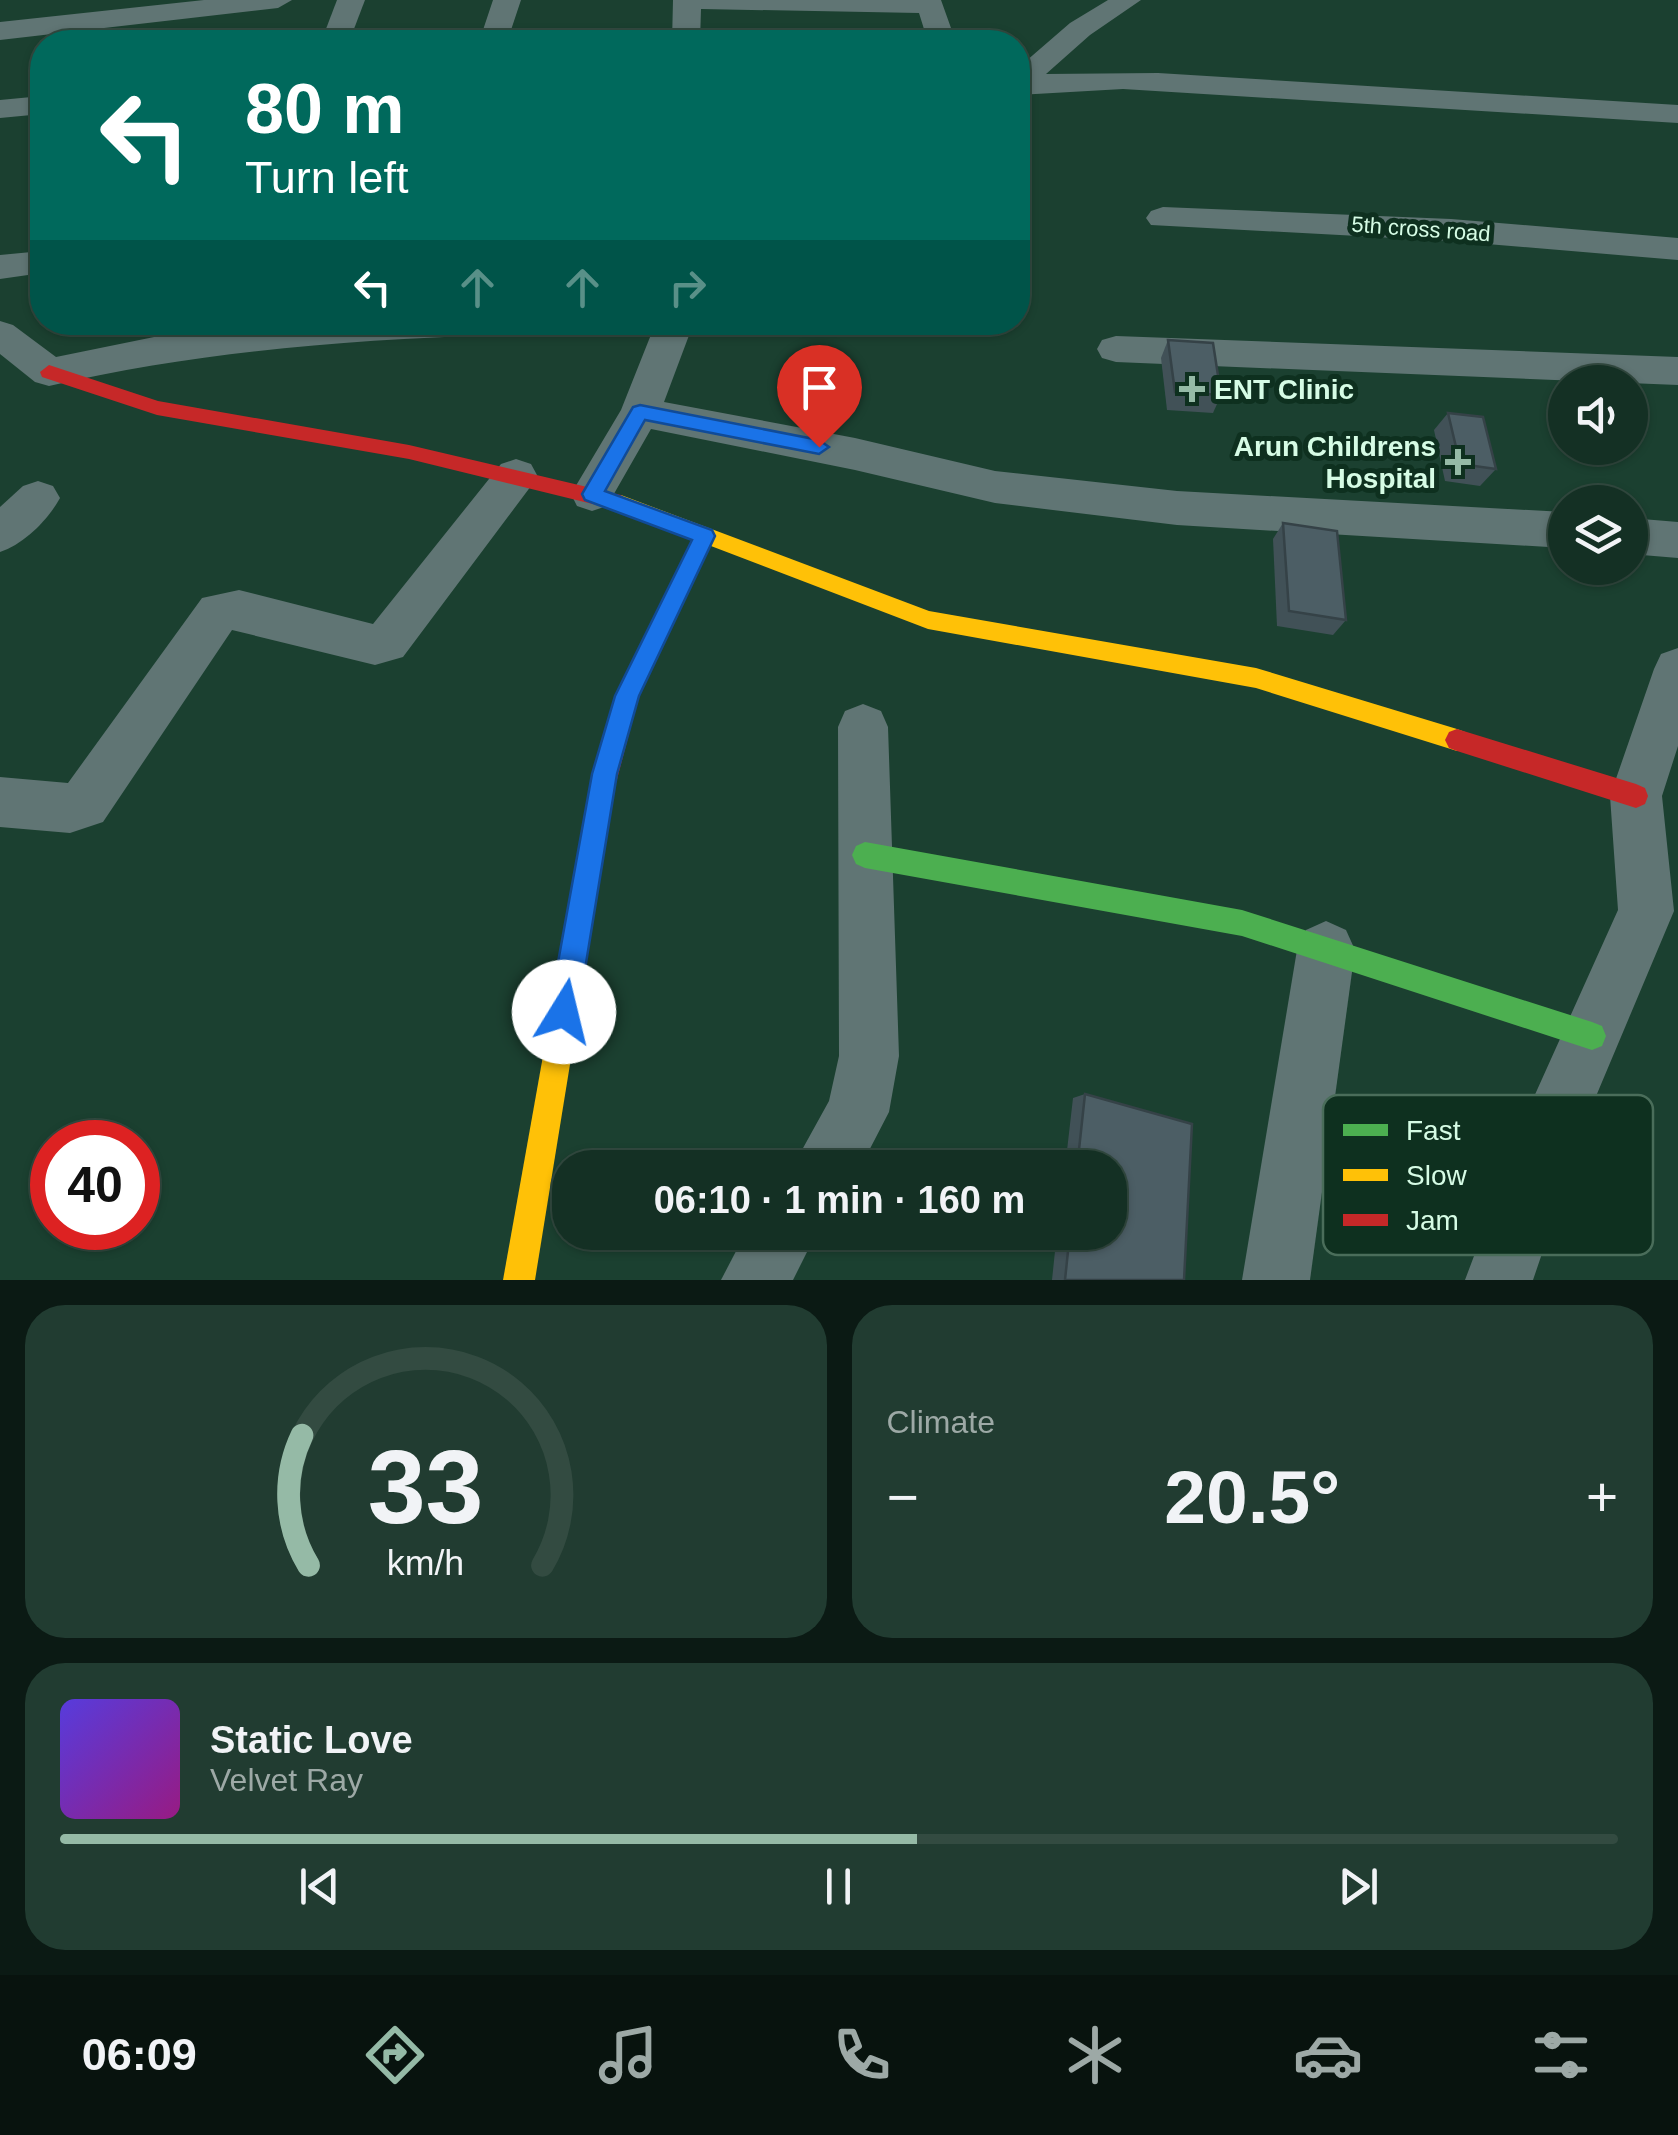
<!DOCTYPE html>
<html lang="en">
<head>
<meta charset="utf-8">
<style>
	:root { --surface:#143024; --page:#213c31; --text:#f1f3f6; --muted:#9da9a6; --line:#334b41; --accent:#95baa6 }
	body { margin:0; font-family:Arial,sans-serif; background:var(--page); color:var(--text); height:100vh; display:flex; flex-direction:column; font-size:38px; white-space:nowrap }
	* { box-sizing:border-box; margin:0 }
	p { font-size:32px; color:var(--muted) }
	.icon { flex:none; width:55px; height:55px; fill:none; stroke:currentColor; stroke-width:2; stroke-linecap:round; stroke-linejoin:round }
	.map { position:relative; height:1280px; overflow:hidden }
	.details { display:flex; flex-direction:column; gap:25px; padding:25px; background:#0b1a14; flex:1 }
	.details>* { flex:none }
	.guide { position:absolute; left:30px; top:30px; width:1000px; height:305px; border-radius:40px; box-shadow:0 2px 8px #0004,0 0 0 2px var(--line); background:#00695c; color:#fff; overflow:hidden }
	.buttons { position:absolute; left:1548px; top:365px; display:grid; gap:20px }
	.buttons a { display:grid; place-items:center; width:100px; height:100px; border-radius:50%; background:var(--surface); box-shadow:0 2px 8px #0004,0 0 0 2px var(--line); font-size:50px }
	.speed { position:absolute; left:30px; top:1120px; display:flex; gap:20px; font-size:50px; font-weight:700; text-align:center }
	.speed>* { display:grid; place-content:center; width:130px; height:130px; border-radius:50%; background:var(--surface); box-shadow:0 2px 8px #0004,0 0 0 2px var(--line); line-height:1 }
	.speed .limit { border:15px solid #d22; background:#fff; color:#111 }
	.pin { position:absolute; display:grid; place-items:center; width:85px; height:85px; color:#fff; margin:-102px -42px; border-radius:50% 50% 50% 0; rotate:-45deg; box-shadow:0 0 10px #0007 }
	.pin .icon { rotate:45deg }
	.me { position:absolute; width:110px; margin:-55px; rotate:9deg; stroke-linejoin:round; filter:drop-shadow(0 0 8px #0008) }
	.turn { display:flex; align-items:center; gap:35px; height:210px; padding:0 50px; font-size:45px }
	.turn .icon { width:130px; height:130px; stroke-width:2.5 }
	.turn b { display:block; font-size:70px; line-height:85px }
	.lanes { display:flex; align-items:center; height:95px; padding:0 50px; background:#0003; justify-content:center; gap:50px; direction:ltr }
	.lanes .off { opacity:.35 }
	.big { font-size:75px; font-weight:600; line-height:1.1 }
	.details .widget { flex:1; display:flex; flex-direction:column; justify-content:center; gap:15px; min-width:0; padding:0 35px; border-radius:40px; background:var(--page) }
	.details .dial { align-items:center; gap:0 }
	.dial svg { height:260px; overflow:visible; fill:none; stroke:var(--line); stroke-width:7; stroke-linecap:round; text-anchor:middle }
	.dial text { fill:var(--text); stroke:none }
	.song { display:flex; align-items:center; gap:30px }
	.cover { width:120px; height:120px; border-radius:15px; background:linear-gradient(135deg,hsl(250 70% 55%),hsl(310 70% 35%)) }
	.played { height:10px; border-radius:5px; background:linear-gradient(90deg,var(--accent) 55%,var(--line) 55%) }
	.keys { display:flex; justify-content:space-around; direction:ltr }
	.heat { display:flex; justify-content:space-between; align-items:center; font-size:55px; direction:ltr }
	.details .tiles { flex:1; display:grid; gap:25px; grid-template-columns:1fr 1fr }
	.widget:last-child { grid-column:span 2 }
	.trip { position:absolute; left:552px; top:1150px; width:575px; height:100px; border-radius:40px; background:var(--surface); box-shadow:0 2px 8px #0004,0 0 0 2px var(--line); font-weight:600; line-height:100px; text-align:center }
	.dock { display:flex; height:160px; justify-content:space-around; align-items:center; background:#08130e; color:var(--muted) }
	.dock .icon { width:70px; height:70px }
	.dock .selected { color:var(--accent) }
	.dock b { font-size:45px; color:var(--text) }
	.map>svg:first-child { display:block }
</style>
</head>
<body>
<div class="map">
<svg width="1678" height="1280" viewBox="0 0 1678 1280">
	<rect width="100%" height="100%" fill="#1b4030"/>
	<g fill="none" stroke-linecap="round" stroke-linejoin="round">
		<g fill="#607574" fill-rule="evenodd">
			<polygon points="204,0 292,0 278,8 0,40 0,22"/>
			<polygon points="337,0 365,0 349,42 321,42"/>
			<polygon points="493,0 521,0 507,42 479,42"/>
			<polygon points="673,0 941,0 956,42 928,42 919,13 701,9 700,42 672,42"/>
			<polygon points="1108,0 1141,0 1090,35 1046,74 1158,73 1678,105 1678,123 1123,89 1018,95 1018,68 1070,23"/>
			<polygon points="42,96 42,114 0,118 0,100"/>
			<polygon points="1163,207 1451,219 1678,238 1678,260 1451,241 1151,225 1146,218 1151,211"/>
			<polygon points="42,251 42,273 0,279 0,255"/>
			<path d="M0,321L13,325L56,357L159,336L269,322H513L508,331L495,335C344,340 196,352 49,386L35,382L0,354Z"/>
			<polygon points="656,322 694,322 664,402 855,438 995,471 1177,491 1565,512 1565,548 1177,525 995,503 855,470 651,429 607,506 592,511 577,506 571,494 621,410"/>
			<polygon points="1116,336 1678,357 1678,385 1116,362 1102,358 1097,349 1102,340"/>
			<polygon points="516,459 531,464 537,475 531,486 403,657 375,665 232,630 103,822 70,833 0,827 0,777 68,783 202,598 239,590 373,624 501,464"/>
			<path d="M38,481L53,486L60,498C48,520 24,544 0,552V507L23,486Z"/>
			<polygon points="1630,518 1678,522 1678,558 1630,554"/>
			<polygon points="1678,648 1678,746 1662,796 1674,911 1594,1101 1533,1280 1465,1280 1533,1099 1618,910 1610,796 1654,669 1661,654"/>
			<polygon points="863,704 881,711 888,727 899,1056 889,1112 860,1168 792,1168 829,1101 839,1056 838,727 845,711"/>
			<polygon points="1326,921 1346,930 1355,950 1310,1280 1242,1280 1297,950 1306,930"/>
			<polygon points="746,1232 817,1232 793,1280 721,1280"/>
		</g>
		<polygon fill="#4caf50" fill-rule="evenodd" points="865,842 1242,910 1592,1022 1602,1026 1606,1036 1602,1046 1592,1050 1242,936 865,868 856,864 852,855 856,846"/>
		<g fill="#ffc107" fill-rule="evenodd">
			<polygon points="621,495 929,611 1256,668 1457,729 1465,732 1469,740 1465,748 1457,751 1256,688 928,629 614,509 611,503 614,497"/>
			<polygon points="603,775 612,779 615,787 535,1280 503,1280 591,787 594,779"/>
		</g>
		<g fill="#c62828" fill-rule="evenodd">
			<polygon points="49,365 158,401 409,445 621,495 631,503 621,511 409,459 157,415 42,377 40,372"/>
			<polygon points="704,528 714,536 639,696 615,787 612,795 603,799 594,795 591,787 615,696 697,530"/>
			<polygon points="1457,729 1636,784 1645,788 1648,796 1645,804 1636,808 1457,751 1449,748 1445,740 1449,732"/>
		</g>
	</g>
	<g fill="#415157">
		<polygon points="1168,340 1221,395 1213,413 1167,410 1161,358"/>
		<polygon points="1448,413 1496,469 1480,486 1445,481 1434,430"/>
		<polygon points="1283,523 1346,620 1333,635 1277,626 1273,539"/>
		<polygon points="1085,1094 1184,1280 1052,1280 1057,1232 1110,1232 1110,1168 1065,1168 1073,1098"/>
	</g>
	<g fill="#4c5e65" stroke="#354247" stroke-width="2.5">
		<polygon points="1168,340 1213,343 1221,395 1175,392"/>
		<polygon points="1448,413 1483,417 1496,469 1460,464"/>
		<polygon points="1283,523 1337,531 1346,620 1289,611"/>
		<polygon points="1085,1094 1192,1124 1184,1280 1065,1280 1070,1232 1110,1232 1110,1168 1077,1168"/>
	</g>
	<polygon fill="#1a73e8" stroke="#114b97" stroke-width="2.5" points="640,405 819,440 829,447 819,454 645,420 605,491 712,530 715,536 639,696 617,774 578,1012 574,1022 564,1026 553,1022 549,1012 592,774 615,696 692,540 585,500 582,494 633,407"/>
	<g fill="#95baa6" stroke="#0e301f" stroke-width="4">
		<path d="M1187 374h10v10h10v10h-10v10h-10v-10h-10v-10h10z"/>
		<path d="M1453 447h10v10h10v10h-10v10h-10v-10h-10v-10h10z"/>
	</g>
	<g text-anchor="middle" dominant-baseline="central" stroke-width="10" stroke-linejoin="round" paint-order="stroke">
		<g font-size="22" fill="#d6fce5" stroke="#0e301f">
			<text transform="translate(1421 229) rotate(4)">5th cross road</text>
		</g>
		<g font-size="28" font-weight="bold" fill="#d6fce5" stroke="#0e301f" text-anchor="start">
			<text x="1214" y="389">ENT Clinic</text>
			<text x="1436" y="446" text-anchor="end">Arun Childrens<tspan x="1436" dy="32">Hospital</tspan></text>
		</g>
	</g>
	<rect x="1323" y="1095" width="330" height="160" rx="15" fill="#0e301f" stroke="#4a6d5a" stroke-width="2.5"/>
	<rect x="1343" y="1124" width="45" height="12" fill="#4caf50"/>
	<rect x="1343" y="1169" width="45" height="12" fill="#ffc107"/>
	<rect x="1343" y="1214" width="45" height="12" fill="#c62828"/>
	<g font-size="28" fill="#d6fce5">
		<text x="1406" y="1140">Fast</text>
		<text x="1406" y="1185">Slow</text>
		<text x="1406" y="1230">Jam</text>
	</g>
</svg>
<div class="buttons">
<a><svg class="icon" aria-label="sound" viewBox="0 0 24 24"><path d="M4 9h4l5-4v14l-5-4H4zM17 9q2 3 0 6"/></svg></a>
<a><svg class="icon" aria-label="layers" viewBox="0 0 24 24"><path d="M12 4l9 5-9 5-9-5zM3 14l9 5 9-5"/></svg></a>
</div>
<div class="speed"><div class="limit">40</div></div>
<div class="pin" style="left:819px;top:447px;background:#d93025"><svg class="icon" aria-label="arrive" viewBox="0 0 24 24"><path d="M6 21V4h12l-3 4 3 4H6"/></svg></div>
<svg class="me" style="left:564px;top:1012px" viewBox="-20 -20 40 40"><circle r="19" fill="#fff"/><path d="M0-13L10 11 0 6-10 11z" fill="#1a73e8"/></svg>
<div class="trip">06:10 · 1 min · 160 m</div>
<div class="guide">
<div class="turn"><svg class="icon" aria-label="left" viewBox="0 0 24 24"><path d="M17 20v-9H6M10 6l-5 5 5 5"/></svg><div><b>80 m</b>Turn left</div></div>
<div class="lanes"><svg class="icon" aria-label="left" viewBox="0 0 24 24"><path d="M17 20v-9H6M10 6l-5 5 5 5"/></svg><svg class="icon off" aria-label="ahead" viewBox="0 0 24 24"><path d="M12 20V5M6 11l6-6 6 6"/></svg><svg class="icon off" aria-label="ahead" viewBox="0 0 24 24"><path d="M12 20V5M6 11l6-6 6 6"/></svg><svg class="icon off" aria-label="right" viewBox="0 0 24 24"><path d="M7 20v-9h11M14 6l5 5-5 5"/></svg></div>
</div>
</div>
<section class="details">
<div class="tiles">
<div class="widget dial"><svg viewBox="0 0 100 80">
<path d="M14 69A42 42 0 1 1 86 69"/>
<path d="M14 69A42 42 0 0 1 12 29" stroke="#95baa6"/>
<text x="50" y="56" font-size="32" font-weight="700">33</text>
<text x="50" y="72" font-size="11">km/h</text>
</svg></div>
<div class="widget"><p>Climate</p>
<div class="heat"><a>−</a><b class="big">20.5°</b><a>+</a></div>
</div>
<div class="widget">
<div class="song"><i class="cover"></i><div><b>Static Love</b><p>Velvet Ray</p></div></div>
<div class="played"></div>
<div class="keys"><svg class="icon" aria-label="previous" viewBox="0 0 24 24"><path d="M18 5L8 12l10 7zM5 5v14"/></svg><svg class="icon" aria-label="pause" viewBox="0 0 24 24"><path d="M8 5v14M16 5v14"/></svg><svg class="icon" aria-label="next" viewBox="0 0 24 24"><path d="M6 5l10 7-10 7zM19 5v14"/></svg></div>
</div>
</div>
</section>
<nav class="dock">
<b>06:09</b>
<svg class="icon selected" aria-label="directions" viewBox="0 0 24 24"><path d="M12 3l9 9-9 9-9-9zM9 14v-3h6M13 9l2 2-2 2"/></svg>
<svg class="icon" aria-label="music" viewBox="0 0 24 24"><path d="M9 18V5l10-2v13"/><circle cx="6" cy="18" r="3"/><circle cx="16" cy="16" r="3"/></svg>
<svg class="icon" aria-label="phone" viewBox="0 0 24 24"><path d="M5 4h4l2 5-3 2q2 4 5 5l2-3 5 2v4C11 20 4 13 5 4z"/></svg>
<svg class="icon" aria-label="climate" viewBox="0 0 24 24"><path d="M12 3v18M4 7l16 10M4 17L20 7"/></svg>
<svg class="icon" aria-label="car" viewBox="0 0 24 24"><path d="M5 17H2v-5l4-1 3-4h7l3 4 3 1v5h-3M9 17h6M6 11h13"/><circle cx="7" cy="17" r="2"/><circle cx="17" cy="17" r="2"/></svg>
<svg class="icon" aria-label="filters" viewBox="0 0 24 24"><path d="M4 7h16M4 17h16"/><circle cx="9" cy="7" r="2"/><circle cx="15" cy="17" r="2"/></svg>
</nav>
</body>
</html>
